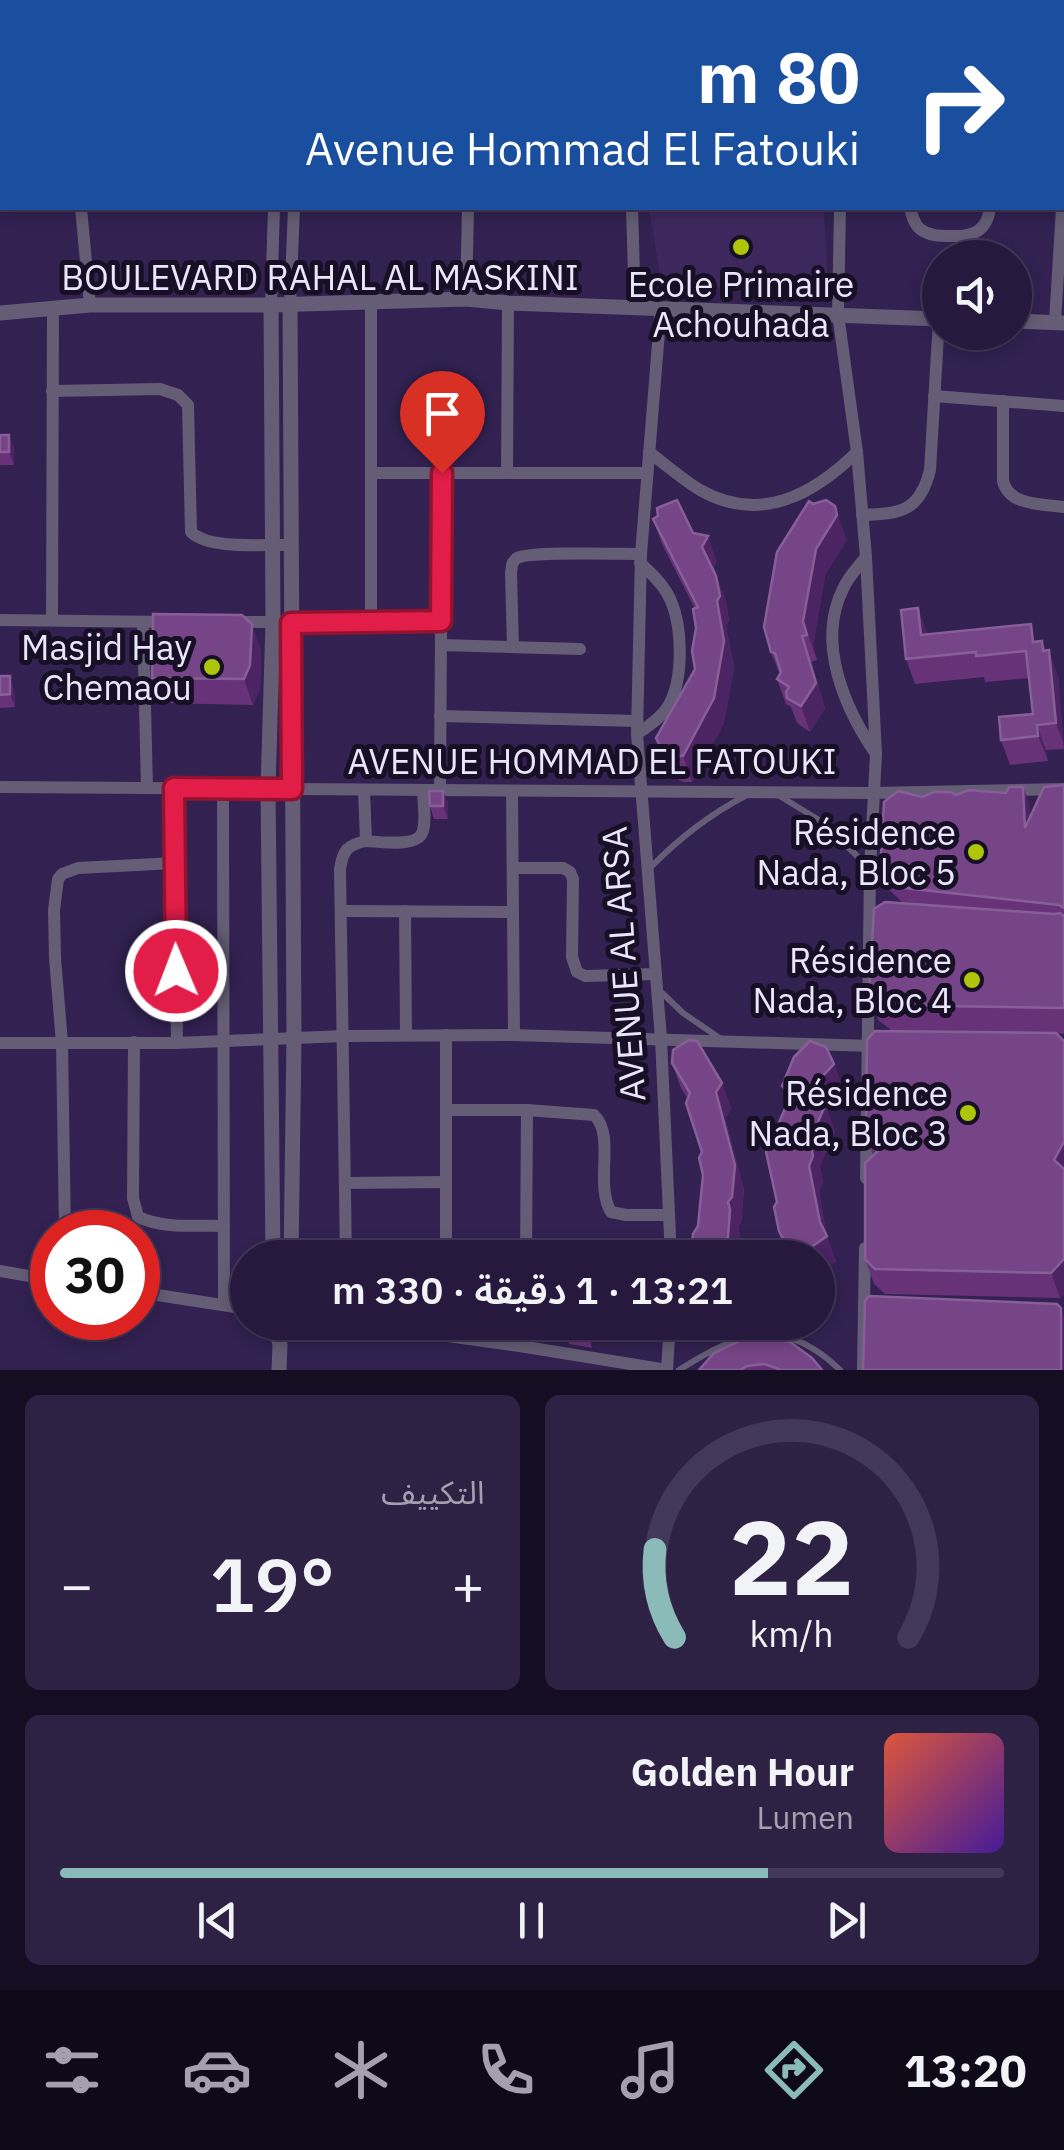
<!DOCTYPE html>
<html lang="ar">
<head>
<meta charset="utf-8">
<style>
	:root { --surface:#26193d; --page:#2e2244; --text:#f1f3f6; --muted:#a4a0b0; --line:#423857; --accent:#8bbbb9 }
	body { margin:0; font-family:"IBM Plex Sans","Noto Sans Arabic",sans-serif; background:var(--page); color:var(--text); direction:rtl; height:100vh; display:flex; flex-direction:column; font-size:38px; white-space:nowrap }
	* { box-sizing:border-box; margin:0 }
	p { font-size:32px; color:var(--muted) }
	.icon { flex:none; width:55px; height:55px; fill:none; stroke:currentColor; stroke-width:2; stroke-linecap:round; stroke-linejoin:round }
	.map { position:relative; height:1370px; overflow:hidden; direction:ltr }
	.details { display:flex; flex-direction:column; gap:25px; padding:25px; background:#150e22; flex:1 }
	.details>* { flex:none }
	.hud { position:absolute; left:0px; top:0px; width:1065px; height:210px; box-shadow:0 5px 15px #0003,0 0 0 2px var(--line); direction:rtl; background:#1a4fa0; color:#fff; overflow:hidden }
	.buttons { position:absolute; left:922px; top:240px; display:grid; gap:20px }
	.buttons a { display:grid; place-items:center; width:110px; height:110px; border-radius:50%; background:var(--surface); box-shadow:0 5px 15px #0003,0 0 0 2px var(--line); font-size:50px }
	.speed { position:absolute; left:30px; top:1210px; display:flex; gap:20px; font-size:50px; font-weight:700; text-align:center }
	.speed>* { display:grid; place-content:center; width:130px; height:130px; border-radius:50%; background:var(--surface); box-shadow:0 5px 15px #0003,0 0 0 2px var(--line); line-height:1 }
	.speed .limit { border:15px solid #d22; background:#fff; color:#111 }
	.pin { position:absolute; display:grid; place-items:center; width:85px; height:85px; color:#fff; margin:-102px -42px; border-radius:50% 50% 50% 0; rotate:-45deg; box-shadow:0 0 10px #0007 }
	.pin .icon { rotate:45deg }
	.me { position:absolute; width:110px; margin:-55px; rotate:359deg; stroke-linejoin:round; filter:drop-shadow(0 0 8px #0008) }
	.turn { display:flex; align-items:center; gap:35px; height:210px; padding:0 40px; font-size:45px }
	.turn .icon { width:130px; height:130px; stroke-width:2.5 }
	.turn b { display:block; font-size:70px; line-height:85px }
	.big { font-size:75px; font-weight:600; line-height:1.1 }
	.details .card { flex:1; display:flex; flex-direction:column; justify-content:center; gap:15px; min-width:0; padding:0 35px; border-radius:15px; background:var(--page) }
	.details .dial { align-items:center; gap:0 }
	.dial svg { height:260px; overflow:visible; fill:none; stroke:var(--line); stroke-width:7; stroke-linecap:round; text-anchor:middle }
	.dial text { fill:var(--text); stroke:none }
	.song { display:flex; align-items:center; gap:30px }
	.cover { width:120px; height:120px; border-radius:15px; background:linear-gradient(135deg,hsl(10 70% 55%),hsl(260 70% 35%)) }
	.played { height:10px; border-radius:5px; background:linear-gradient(90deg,var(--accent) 75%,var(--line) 75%) }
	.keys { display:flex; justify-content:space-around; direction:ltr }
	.heat { display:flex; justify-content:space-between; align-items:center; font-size:55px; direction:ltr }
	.details .tiles { flex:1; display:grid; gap:25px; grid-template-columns:1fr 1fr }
	.card:last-child { grid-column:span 2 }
	.trip { position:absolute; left:230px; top:1240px; width:605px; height:100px; border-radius:50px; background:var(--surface); box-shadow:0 5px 15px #0003,0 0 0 2px var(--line); font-weight:600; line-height:100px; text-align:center; direction:rtl }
	.tab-bar { display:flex; height:160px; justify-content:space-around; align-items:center; background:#0f0a18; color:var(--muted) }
	.tab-bar .icon { width:70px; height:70px }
	.tab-bar .on { color:var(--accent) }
	.tab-bar b { font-size:45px; color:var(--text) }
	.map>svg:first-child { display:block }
</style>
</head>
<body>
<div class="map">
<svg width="1064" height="1370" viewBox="0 0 1064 1370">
	<rect width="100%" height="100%" fill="#322151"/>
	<polygon fill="#3d285e" points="649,208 824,208 828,287 662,288"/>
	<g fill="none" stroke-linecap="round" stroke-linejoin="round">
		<g stroke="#645d75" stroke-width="6">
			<polyline points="778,795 819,820 870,868"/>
			<path d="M649,869C678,839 710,814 747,795"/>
			<polyline points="658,989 683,1013 718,1037"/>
			<path d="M679,1370C739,1332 783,1315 840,1370"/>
		</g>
		<g stroke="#645d75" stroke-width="12">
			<polyline points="72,0 72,2"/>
			<polyline points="622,1 694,2"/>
			<polyline points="281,2 281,0"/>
			<polyline points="301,2 302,0"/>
			<polyline points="472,2 472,0"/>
			<polyline points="842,2 842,0"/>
			<polyline points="921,2 922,0"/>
			<polyline points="1004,2 1004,0"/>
			<polyline points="1062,95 1064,95"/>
			<polyline points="0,155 2,155"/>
			<polyline points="1062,199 1064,175"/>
			<polyline points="81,208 90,305"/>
			<polyline points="632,208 635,306"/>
			<polyline points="840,208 838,314 857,452 866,557 876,754 870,869 866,1178"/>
			<path d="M910,208C912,215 914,224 920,229C929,236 940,236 951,236C973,237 987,231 990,208"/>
			<polyline points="466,299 468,208"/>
			<polyline points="271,305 274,208"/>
			<polyline points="290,305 294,208"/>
			<polyline points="661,307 641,554 637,734 661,1039 671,1258"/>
			<polyline points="1055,322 1062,208"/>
			<path d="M52,391L160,389L178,395L188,405L191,532C209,550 264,544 291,545"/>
			<polyline points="934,396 1064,406"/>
			<path d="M1003,401V481C1009,506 1042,504 1064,507"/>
			<path d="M649,452C666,465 682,479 700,490C760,524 813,495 857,452"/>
			<polyline points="371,473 646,473"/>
			<polyline points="507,473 508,303"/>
			<path d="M862,515C901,514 920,511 930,470L939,319"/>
			<path d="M866,557C858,567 848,577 843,589C816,643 845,709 876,754"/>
			<polyline points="0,620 167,622"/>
			<polyline points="52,620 53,309"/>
			<polyline points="371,621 371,303"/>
			<polyline points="143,622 147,788"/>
			<polyline points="232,622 441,621"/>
			<polyline points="441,645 580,649"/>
			<path d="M513,647L511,573C512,566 511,563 517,558C529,551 621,554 641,554"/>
			<polyline points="440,716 637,721"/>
			<path d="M637,734C648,726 659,720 667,708C685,680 683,621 667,593C660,581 650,572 640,563"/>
			<polyline points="0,787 874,793 1064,789"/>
			<polyline points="174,788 177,1043"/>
			<polyline points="223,789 224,1304"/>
			<polyline points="440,790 442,473"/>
			<polyline points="512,791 514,1035"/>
			<path d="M366,841C379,842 417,847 422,833C427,822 423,802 423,790"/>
			<polyline points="513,868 563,868 570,872 573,879 572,957 577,972 585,976 656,974"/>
			<polyline points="343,911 513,912"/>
			<polyline points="405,911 406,1035"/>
			<polyline points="446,1035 446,1258"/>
			<path d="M134,1042L133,1198L138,1217C164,1229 196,1225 224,1226"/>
			<polyline points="0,1043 177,1043 344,1036 514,1035 872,1046"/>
			<path d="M446,1110H527L594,1115C616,1136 594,1183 611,1212L626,1215H668"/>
			<polyline points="345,1183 446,1182"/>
			<polyline points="65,1232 62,1043 55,958 54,910 58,879 62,874 78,868 175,863"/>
			<path d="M346,1258L340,869C343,850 347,845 366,841L364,790"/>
			<polyline points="526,1258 527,1110"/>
			<polyline points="0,1271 52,1280"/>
			<polyline points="138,1292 248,1309"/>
			<polyline points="347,1322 526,1347 667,1370"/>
			<polyline points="526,1347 526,1322"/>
			<polyline points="667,1370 670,1322"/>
			<polyline points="863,1370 865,1248"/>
		</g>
		<g stroke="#645d75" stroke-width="15">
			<polyline points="271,305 273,622 268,789 273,1258"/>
			<polyline points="290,305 294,1038 291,1258"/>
			<polyline points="0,313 90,305 271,305 466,299 508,303 940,319"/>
			<polyline points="1015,321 1064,323"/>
			<polyline points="275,1322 280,1345 279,1370"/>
		</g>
	</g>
	<g fill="#683279">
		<polygon points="0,435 14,448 14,465 0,465"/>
		<polygon points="658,516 693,533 717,561 713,569 726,601 729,621 726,626 734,667 724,723 692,782 683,782 672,776 656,738 695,669 696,628 695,609 662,544 653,519"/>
		<polygon points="847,540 825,575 813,646 817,660 811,662 825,708 810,732 797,723 791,707 786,704 777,679 780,675 771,652"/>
		<polygon points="928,635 1042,641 1058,676 1064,749 1046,750 1048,761 1010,765 1001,740 1033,714 1029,678 985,682 984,677 915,684 906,659"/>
		<polygon points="261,650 260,690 253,705 161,703 152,678"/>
		<polygon points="0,676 14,689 15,707 0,708"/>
		<polygon points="1064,785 1064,1034 1056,1033 1064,1041 1064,1294 1060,1298 885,1294 874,1284 865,1259 873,1155 866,1135 1035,1033 891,1030 878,1020 869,995 945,907 902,902 885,886 880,871 922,797 956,795 1029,802 1030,819"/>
		<polygon points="443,791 448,804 448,819 434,819 430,806"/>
		<polygon points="672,1063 722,1083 731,1109 725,1118 744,1190 741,1223 738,1227 740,1235 696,1256 692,1244 698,1226 703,1175 702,1152 688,1099 681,1088"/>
		<polygon points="834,1064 843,1089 827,1110 835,1131 820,1166 823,1182 819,1191 827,1237 836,1262 818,1273 818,1258 789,1258 779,1231 777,1202 788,1103 782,1086"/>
		<polygon points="561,1322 588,1322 592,1334 592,1348 569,1344"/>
		<polygon points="687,1322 715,1322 712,1328 702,1333"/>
		<polygon points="812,1358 822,1370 699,1370"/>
	</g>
	<g fill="#4c2363">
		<polygon points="9,435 14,448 14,465 9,452"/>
		<polygon points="835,506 847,540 825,575 813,646 817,660 803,621 816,549"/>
		<polygon points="708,536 717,561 711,572 702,547"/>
		<polygon points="716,576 726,601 729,621 726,626 734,667 724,723 692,782 683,756 717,601"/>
		<polygon points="918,608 928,634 930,656 921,635"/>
		<polygon points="252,624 261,650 260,690 253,705 244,679"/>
		<polygon points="802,636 825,708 810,732 801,706"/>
		<polygon points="1042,641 1050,663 1049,650 1058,676 1064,745 1056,723"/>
		<polygon points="10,676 14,689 15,707 10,694"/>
		<polygon points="1037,725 1046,750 1048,761 1038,736"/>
		<polygon points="1023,787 1029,802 1031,843 1025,828"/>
		<polygon points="443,791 448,804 448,819 443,806"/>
		<polygon points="834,1064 843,1089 827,1110 835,1131 820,1166 823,1182 819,1191 827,1237 836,1262 823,1271 813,1246 820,1222 809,1166 810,1140 813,1094 819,1080"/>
		<polygon points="722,1083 731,1109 725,1118 744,1190 741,1223 738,1227 740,1235 737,1258 713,1258 728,1202 716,1092"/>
		<polygon points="1064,1142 1064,1184 1054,1160"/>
		<polygon points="1064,1259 1064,1294 1060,1298 1051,1273"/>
		<polygon points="1061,1308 1064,1317 1064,1370 1061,1370"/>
		<polygon points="583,1322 588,1322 592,1334 592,1348"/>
	</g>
	<g fill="#764587" stroke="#885e99" stroke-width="2.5">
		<rect x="0" y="435" width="9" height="17"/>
		<polygon points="677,500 693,533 708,536 702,547 716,576 720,596 717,601 724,641 714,698 683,756 673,756 662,750 656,738 695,669 692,651 696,628 693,609 698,607 653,519 658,516 657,508"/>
		<polygon points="826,500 835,506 837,515 816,549 803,621 807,635 802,636 816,683 801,706 787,698 786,692 789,687 777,679 781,672 775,653 771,652 764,627 777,552 809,501 813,504"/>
		<polygon points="918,608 921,635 1031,624 1033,642 1042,641 1043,651 1049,650 1056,723 1037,725 1038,736 1001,740 999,717 1033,714 1026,651 976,656 976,652 906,659 901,610"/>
		<polygon points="153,614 242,615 252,624 250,665 244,679 152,678"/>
		<polygon points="0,676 10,676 10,694 0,695"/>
		<polygon points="1064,785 1064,908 1059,905 896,887 880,871 884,802 898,791 922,797 934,792 951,792 956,795 969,790 1006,793 1009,787 1023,787 1025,828 1044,787"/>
		<polygon points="429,791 443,791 443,806 430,806"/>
		<polygon points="885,902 1054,914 1060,913 1064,916 1064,1008 882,1005 869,995 874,909"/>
		<polygon points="875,1031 1056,1033 1064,1041 1064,1142 1054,1160 1064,1169 1064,1259 1051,1273 875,1269 865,1259 865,1163 880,1149 866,1135 867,1040"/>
		<polygon points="689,1040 697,1041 722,1083 716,1092 735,1165 732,1197 728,1202 730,1210 728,1237 713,1258 695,1258 698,1253 692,1244 693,1234 698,1226 703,1175 699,1158 702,1152 686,1103 690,1093 672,1063 673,1050"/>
		<polygon points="810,1041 826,1047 834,1064 819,1080 813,1094 825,1106 810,1140 813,1156 809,1166 820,1222 827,1236 813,1246 791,1255 779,1231 774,1207 777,1202 766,1152 791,1095 782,1086 794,1057"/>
		<polygon points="869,1296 1057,1304 1061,1308 1061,1370 863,1370 865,1301"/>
		<polygon points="760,1335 790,1342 812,1358 822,1370 781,1370 765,1364 747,1366 740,1370 699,1370 714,1353 737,1342"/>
	</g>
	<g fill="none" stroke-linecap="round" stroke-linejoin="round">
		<defs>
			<polyline id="route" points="176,971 174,788 292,789 291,623 441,621 442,473"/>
		</defs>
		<use href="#route" stroke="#92132f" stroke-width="25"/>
		<use href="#route" stroke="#e11d48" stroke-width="18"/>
	</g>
	<g fill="#aec50a" stroke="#171025" stroke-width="4">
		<circle cx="741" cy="247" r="10"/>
		<circle cx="212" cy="667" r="10"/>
		<circle cx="976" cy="852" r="10"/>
		<circle cx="972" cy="980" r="10"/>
		<circle cx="968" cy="1113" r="10"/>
	</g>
	<g text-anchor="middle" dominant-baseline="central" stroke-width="10" stroke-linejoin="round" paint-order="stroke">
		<g font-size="35" fill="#eae4fc" stroke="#171025">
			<text x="320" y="277">BOULEVARD RAHAL AL MASKINI</text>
			<text x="592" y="761">AVENUE HOMMAD EL FATOUKI</text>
			<text transform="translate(623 964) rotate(-94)">AVENUE AL ARSA</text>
		</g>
		<g font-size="35" fill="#eae4fc" stroke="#171025" text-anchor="end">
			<text x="741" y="284" text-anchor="middle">Ecole Primaire<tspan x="741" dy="40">Achouhada</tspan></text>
			<text x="192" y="647">Masjid Hay<tspan x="192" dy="40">Chemaou</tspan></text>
			<text x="956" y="832">Résidence<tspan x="956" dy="40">Nada, Bloc 5</tspan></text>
			<text x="952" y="960">Résidence<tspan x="952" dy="40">Nada, Bloc 4</tspan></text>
			<text x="948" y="1093">Résidence<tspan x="948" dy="40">Nada, Bloc 3</tspan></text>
		</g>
	</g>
</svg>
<div class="buttons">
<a><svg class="icon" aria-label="sound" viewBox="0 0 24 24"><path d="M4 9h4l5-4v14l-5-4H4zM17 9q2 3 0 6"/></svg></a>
</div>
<div class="speed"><div class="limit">30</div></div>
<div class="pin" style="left:442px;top:473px;background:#d93025"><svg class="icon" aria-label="arrive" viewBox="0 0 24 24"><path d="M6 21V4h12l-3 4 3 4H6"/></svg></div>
<svg class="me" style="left:176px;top:971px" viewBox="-20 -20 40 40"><circle r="17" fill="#e11d48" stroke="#fff" stroke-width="3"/><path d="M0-11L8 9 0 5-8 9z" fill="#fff"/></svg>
<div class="trip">13:21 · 1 دقيقة · 330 m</div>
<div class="hud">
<div class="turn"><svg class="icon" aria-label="right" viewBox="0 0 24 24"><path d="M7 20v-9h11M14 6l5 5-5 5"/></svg><div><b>80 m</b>Avenue Hommad El Fatouki</div></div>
</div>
</div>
<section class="details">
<div class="tiles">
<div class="card dial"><svg viewBox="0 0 100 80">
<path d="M14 69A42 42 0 1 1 86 69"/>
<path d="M14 69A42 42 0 0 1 8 42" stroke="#8bbbb9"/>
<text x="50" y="56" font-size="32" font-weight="700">22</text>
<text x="50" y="72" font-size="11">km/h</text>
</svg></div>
<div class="card"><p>التكييف</p>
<div class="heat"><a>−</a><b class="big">19°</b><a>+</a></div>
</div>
<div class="card">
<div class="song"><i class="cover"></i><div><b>Golden Hour</b><p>Lumen</p></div></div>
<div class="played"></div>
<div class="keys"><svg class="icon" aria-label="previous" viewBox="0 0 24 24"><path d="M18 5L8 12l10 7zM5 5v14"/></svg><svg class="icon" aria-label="pause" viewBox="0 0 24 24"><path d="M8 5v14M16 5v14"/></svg><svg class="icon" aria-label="next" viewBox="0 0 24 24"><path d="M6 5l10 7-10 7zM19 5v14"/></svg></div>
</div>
</div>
</section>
<nav class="tab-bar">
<b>13:20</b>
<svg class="icon on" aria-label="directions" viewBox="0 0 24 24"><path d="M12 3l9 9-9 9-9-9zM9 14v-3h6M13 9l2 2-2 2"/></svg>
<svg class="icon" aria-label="music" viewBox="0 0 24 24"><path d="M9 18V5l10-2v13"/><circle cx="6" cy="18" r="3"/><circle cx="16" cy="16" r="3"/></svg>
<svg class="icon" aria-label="phone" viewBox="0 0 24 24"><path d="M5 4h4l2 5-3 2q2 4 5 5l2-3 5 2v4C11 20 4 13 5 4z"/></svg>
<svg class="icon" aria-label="climate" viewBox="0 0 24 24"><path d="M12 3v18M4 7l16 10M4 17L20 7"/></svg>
<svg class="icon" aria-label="car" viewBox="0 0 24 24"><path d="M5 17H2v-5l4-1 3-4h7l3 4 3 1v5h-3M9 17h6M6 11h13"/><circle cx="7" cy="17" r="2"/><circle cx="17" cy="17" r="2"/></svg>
<svg class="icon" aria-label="filters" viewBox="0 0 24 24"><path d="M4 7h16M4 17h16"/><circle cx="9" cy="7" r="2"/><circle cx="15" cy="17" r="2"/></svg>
</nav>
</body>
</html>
